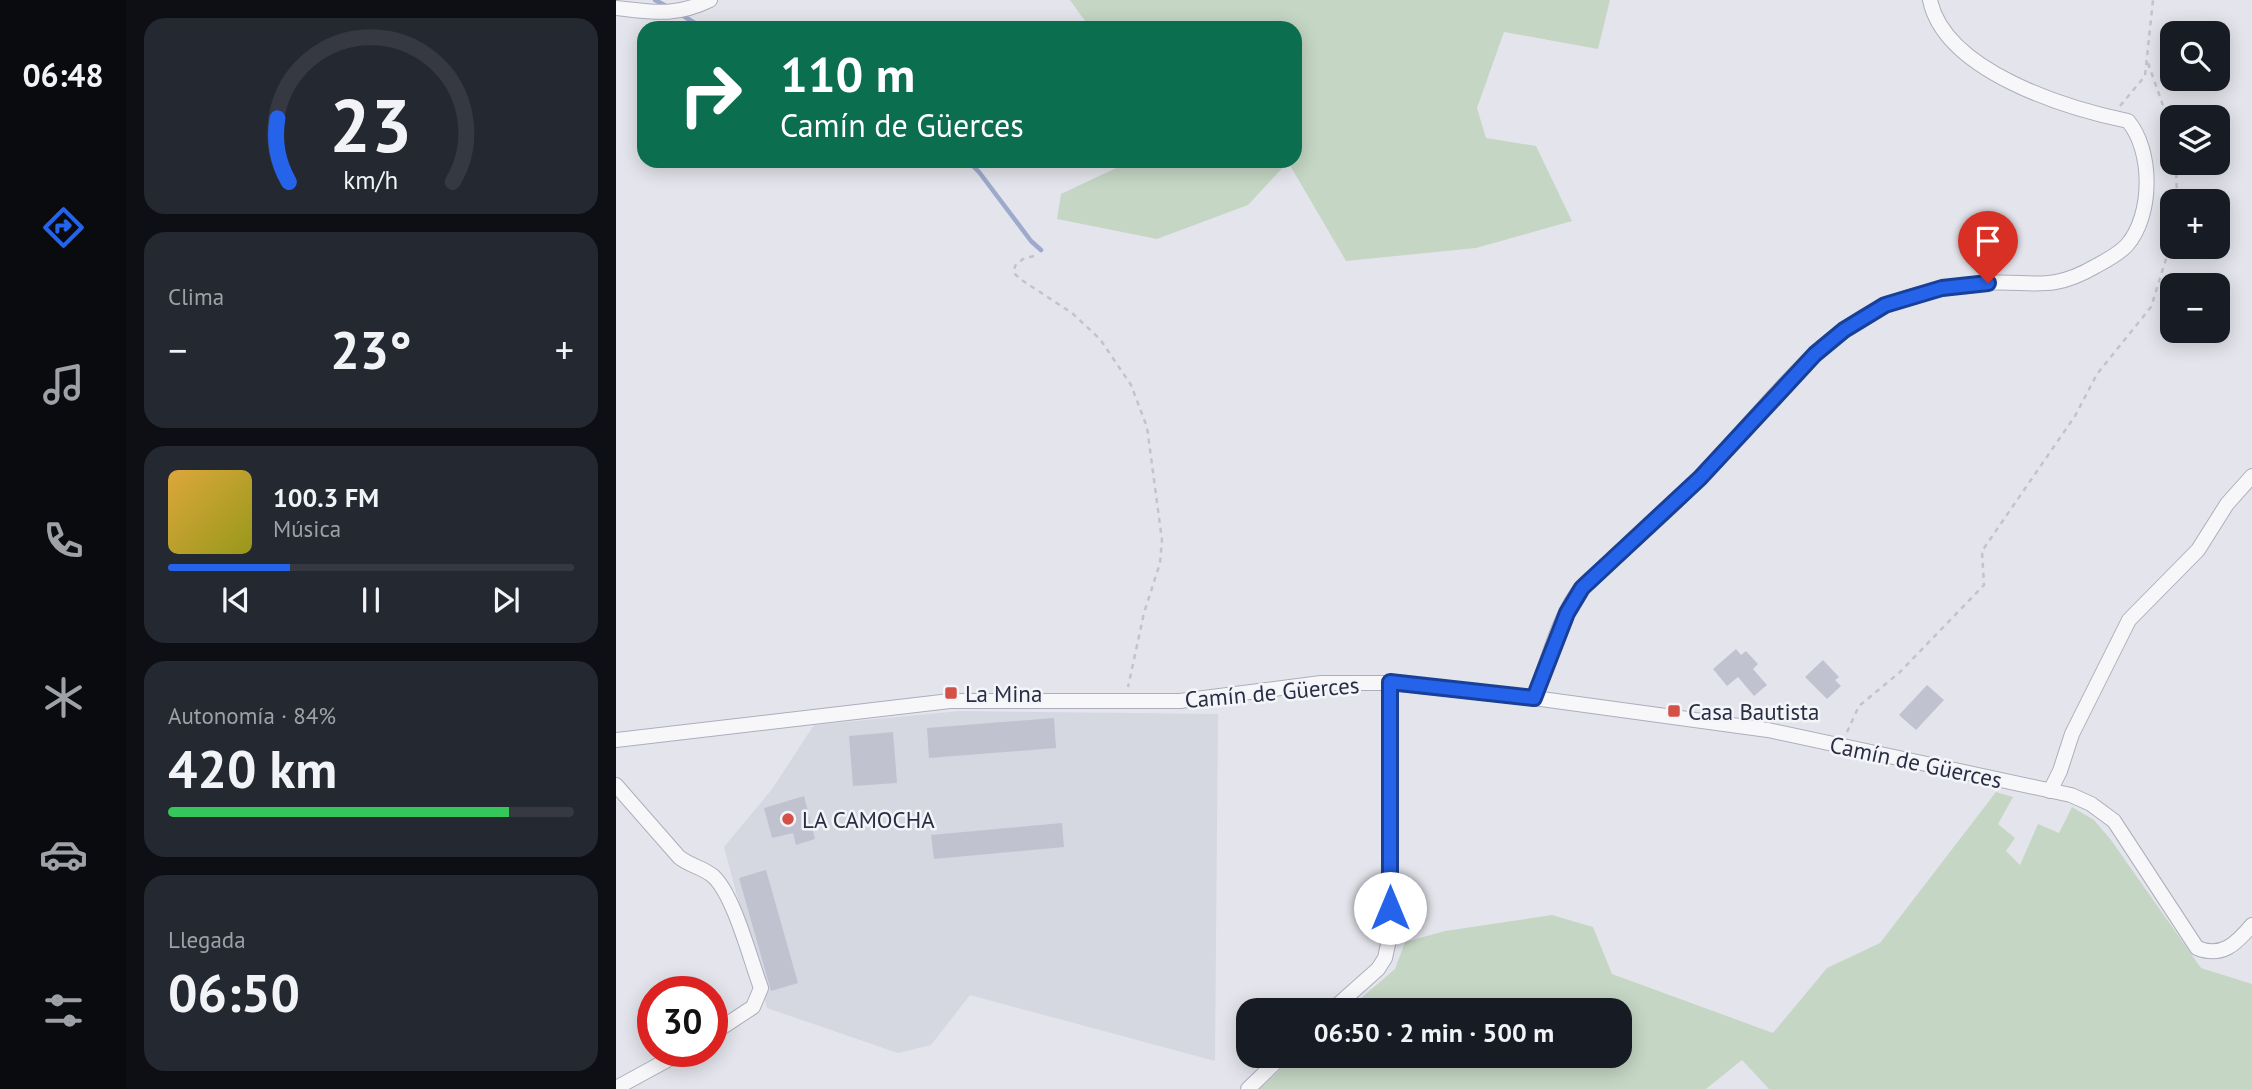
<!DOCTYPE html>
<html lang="es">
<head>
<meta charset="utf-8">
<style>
	:root { --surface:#171b24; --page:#242831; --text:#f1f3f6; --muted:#9ea1a6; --line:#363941; --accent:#2563eb }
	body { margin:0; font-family:"PT Sans",sans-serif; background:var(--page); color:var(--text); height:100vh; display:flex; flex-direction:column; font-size:26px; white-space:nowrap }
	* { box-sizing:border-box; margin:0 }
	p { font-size:23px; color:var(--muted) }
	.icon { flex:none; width:38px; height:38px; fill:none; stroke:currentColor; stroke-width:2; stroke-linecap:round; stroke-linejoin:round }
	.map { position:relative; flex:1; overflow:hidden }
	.sheet { display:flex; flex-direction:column; gap:18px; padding:18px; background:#0d0f14; width:490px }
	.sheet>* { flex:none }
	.banner { position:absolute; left:21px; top:21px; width:665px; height:147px; border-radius:21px; box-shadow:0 4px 18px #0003; background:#0b6e4f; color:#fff; overflow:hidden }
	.tools { position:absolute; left:1544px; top:21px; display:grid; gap:14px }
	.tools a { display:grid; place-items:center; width:70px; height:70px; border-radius:14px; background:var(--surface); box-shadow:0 4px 18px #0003; font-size:35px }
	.speed { position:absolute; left:21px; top:976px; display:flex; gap:14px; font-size:35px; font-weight:700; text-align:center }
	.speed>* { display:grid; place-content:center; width:91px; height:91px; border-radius:50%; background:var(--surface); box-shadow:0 4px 18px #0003; line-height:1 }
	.speed .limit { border:10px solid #d22; background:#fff; color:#111 }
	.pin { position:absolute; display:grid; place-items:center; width:60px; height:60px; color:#fff; margin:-72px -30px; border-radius:50% 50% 50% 0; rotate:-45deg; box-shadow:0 0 7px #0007 }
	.pin .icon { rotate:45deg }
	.me { position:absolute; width:77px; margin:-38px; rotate:0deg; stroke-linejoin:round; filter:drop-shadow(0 0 5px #0008) }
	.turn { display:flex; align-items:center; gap:24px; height:147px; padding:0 28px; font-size:32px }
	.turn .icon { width:91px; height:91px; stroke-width:2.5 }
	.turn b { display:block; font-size:49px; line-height:60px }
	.big { font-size:52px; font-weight:600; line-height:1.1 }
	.sheet .card { flex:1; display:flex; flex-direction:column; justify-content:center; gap:10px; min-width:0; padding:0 24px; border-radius:21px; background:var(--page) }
	.sheet .dial { align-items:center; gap:0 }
	.dial svg { height:182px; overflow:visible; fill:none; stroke:var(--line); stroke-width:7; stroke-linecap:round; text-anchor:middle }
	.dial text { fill:var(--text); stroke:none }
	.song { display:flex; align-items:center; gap:21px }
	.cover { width:84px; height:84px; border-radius:10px; background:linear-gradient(135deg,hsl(40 70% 55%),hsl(60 70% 35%)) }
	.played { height:7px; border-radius:4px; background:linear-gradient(90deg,var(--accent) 30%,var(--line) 30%) }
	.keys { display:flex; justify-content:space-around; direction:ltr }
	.heat { display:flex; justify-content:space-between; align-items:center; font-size:38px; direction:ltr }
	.charge { height:10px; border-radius:5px; background:linear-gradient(90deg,#34c759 84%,var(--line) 0) }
	.trip { position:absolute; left:620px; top:998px; width:396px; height:70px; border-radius:21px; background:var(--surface); box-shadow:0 4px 18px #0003; font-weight:600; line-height:70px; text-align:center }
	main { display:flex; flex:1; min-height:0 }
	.dock { display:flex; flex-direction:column; width:126px; justify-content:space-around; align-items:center; background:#090b0e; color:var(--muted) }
	.dock .icon { width:49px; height:49px }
	.dock .selected { color:var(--accent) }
	.dock b { font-size:32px; color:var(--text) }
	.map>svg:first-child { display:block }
</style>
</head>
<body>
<main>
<nav class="dock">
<b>06:48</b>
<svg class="icon selected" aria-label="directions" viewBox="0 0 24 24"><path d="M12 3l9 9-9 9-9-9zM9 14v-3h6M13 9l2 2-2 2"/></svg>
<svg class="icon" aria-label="music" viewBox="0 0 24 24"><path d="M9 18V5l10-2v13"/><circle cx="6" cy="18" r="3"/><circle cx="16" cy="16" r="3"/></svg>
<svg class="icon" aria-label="phone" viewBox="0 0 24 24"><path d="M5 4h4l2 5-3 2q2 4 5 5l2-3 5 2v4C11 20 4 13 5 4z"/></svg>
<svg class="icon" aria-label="climate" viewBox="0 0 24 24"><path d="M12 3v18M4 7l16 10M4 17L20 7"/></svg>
<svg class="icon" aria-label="car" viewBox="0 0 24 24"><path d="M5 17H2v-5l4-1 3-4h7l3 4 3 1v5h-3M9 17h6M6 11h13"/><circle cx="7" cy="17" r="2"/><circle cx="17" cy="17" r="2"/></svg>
<svg class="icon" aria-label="filters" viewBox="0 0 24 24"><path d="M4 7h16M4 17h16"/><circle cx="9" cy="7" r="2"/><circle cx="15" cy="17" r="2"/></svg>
</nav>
<section class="sheet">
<div class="card dial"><svg viewBox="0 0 100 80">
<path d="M14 69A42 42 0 1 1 86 69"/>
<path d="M14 69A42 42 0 0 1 9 41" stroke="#2563eb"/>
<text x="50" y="56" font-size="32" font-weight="700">23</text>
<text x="50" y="72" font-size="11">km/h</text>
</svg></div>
<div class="card"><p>Clima</p>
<div class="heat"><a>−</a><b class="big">23°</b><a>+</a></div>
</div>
<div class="card">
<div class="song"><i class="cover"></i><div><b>100.3 FM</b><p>Música</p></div></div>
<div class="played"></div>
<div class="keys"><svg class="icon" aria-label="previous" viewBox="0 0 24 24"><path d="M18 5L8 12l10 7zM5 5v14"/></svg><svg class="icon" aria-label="pause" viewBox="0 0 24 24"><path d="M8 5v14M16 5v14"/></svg><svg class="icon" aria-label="next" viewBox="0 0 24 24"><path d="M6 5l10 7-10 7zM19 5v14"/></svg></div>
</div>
<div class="card"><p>Autonomía · 84%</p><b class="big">420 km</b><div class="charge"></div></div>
<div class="card"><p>Llegada</p><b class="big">06:50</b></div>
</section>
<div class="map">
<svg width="1636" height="1089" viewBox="0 0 1636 1089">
	<rect width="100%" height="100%" fill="#e4e5ec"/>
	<polygon fill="#d5d7e1" points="344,711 602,714 599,1061 354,995 315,1045 282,1053 151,1008 108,847 156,789 198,725"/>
	<g fill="#c5d6c4">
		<polygon points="454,0 994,0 982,49 888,32 861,108 870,138 920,146 956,221 860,248 730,261 672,162 632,205 541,239 441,219 445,194 515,161 679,161 679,28 474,28"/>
		<polygon points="1380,792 1397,797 1382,824 1399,838 1390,851 1404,865 1422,824 1443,833 1456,807 1478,820 1495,840 1585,968 1636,984 1636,1089 1153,1089 1126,1060 1090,1089 643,1089 680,1055 1003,1055 1003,1010 731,1010 779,969 789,942 829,931 936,915 977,927 996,974 1157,1033 1211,968 1264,943"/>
	</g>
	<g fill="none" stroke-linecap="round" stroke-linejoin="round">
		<g stroke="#9eaacc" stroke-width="4.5">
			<polyline points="39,0 54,8"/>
			<polyline points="64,14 87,28"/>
			<polyline points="347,161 354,163 363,172 415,241 425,250"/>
		</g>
	</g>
	<g fill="#c0c3cf">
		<polygon points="1120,649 1125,655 1130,651 1142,664 1137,669 1151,685 1138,696 1122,677 1111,686 1097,669"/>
		<polygon points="1207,660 1223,677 1219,680 1225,686 1211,699 1189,677"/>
		<polygon points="1311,685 1328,700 1300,730 1283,715"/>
		<polygon points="438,718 440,748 313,758 311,728"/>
		<polygon points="277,732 281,783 237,786 233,736"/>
		<polygon points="188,796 199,839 180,845 177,833 156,838 148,808"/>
		<polygon points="446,823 448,847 318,859 315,835"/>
		<polygon points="150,870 182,983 155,991 123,878"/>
	</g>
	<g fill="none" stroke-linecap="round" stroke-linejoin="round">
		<defs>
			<g id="street">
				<path d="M0,8C37,12 59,17 94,0"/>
				<path d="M918,698C931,665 943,614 966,587C976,576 990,566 1002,555C1029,531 1057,506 1082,480C1137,424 1198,335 1271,305C1302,292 1335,286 1368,283C1416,280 1434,293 1480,266C1491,260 1503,254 1511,245C1537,215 1537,151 1512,121C1449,108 1329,71 1314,0"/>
				<path d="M0,740L334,701H564L705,683H773L918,698L1152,730L1455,795L1475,804L1498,821L1581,948C1606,958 1620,944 1636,925"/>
				<path d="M0,785L63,857C74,866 86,867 97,876C118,895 134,959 145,988L137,1007L96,1034"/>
				<polyline points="1434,791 1444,771 1456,734 1513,620 1582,550 1611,504 1636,476"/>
				<polyline points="716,1010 762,969 769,958 774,935 773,683"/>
				<polyline points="0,1088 66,1052"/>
				<polyline points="632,1089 667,1055"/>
			</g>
		</defs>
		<use href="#street" stroke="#acaeba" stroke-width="16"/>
		<g stroke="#c2c3cb" stroke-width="2.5" stroke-dasharray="5 5" stroke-linecap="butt">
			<polyline points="1532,63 1556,131"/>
			<polyline points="1504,106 1529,76 1537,0"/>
			<polyline points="1560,163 1561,201"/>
			<polyline points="418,256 407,259 399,266 398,273 404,279 456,313 484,339 515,385 531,427 546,540 544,563 528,613 512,687"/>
			<polyline points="1231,732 1243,706 1284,672 1368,585 1366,551 1459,416 1481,374 1535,307 1556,240"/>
		</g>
		<use href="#street" stroke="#f7f7fa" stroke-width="14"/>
	</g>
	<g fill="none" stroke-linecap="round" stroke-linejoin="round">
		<defs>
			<polyline id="route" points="774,908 774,682 918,698 951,613 966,588 1084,478 1199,354 1228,330 1269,305 1326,288 1372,283"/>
		</defs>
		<use href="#route" stroke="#184099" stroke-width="18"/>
		<use href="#route" stroke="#2563eb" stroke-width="12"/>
	</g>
	<g fill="#d35147" stroke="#f4f5f9" stroke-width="2.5">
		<rect x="328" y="686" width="14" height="14" rx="3.5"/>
		<rect x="1051" y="704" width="14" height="14" rx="3.5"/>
		<circle cx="172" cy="819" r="7"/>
	</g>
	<g text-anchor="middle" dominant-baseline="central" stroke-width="5" stroke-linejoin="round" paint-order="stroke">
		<g font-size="23" fill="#2a2e45" stroke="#f4f5f9">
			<text transform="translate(656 692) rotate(-5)">Camín de Güerces</text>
			<text transform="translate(1300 762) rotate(12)">Camín de Güerces</text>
		</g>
		<g font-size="23" fill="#2a2e45" stroke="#f4f5f9" text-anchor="start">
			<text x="349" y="693">La Mina</text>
			<text x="1072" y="711">Casa Bautista</text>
			<text x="186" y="819">LA CAMOCHA</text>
		</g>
	</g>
</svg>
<div class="tools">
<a><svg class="icon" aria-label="search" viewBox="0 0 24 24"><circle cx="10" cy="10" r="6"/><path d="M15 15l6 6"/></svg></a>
<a><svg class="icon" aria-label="layers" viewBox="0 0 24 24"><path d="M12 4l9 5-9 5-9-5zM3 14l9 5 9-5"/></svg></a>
<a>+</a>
<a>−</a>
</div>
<div class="speed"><div class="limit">30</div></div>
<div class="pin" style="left:1372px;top:283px;background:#d93025"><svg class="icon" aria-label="arrive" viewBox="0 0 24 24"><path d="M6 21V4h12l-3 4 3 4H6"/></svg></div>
<svg class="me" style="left:774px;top:908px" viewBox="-20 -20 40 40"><circle r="19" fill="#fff"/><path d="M0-13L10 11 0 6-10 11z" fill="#2563eb"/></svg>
<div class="trip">06:50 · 2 min · 500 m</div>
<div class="banner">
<div class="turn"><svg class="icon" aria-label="right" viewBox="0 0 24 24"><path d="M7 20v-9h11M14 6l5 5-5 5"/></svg><div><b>110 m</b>Camín de Güerces</div></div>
</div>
</div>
</main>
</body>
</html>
